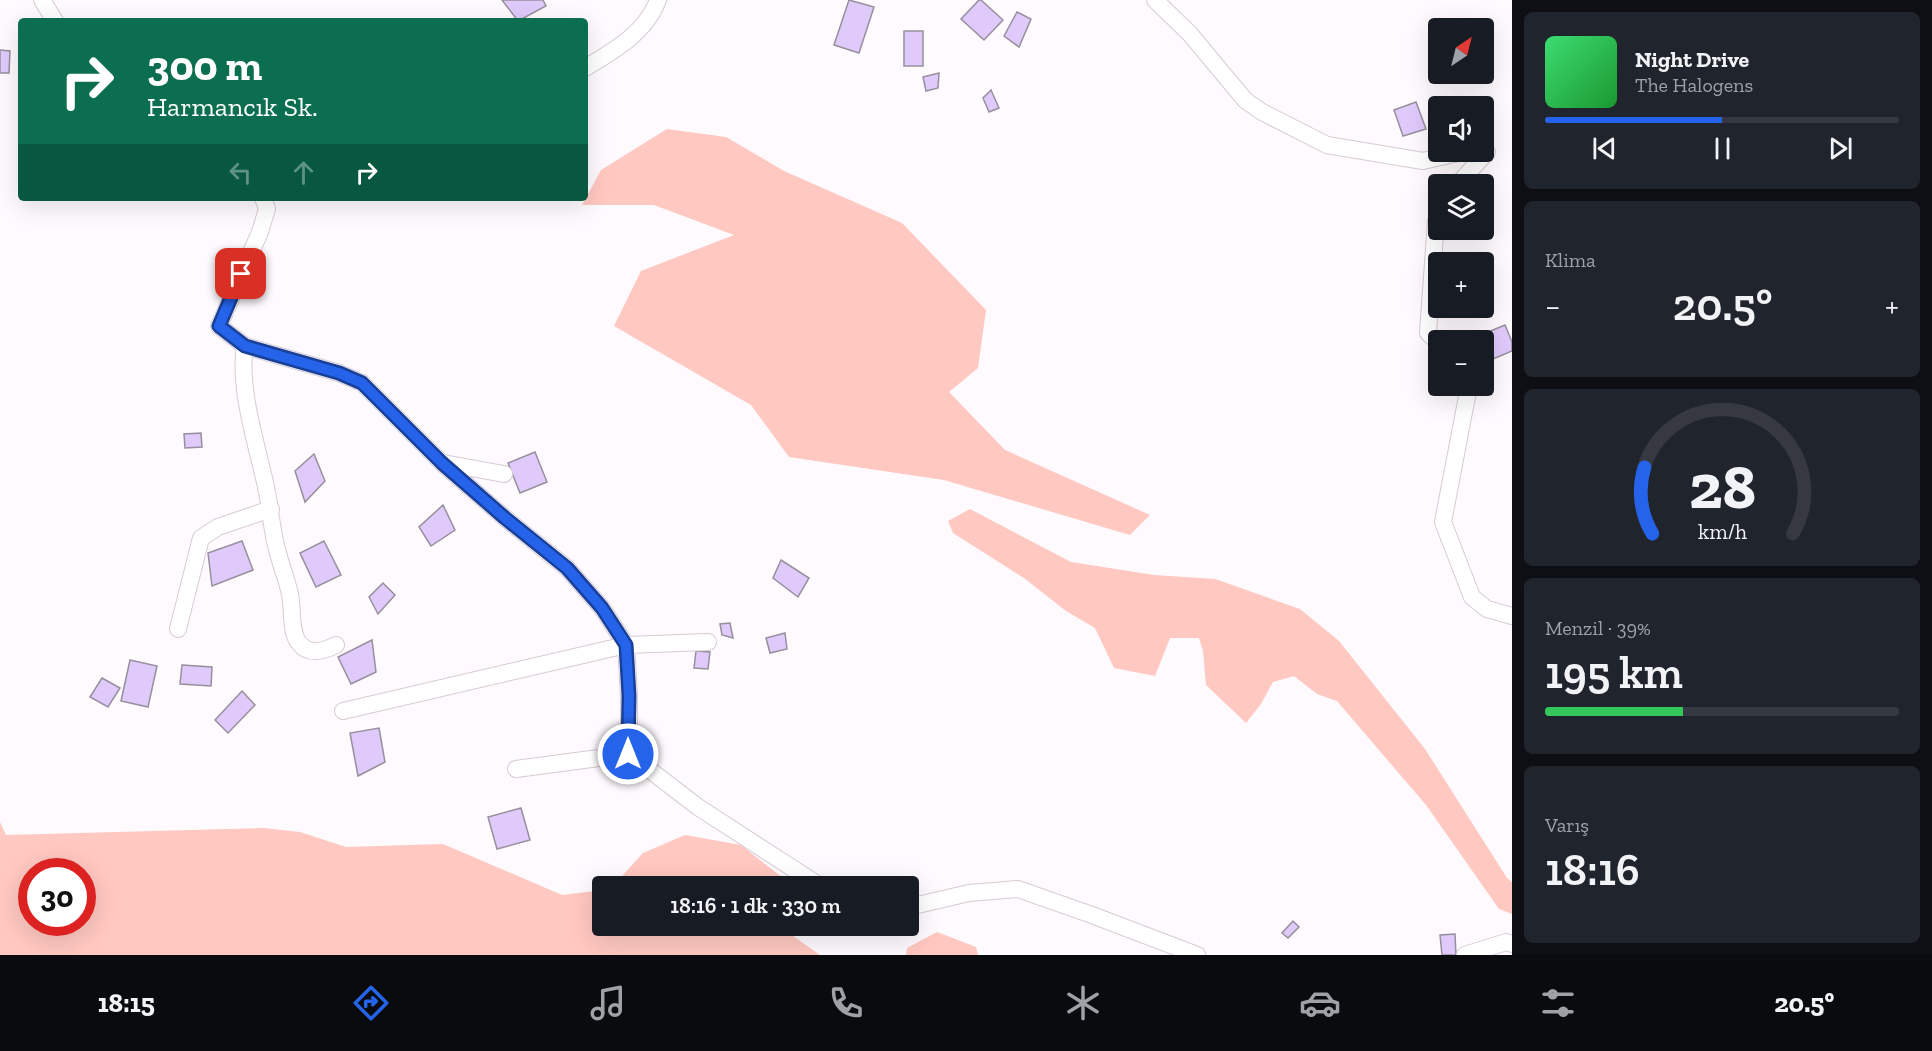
<!DOCTYPE html>
<html lang="tr">
<head>
<meta charset="utf-8">
<style>
	:root { --surface:#171b24; --page:#20242c; --text:#f1f3f6; --muted:#9ea1a6; --line:#363941; --accent:#2563eb }
	body { margin:0; font-family:"Zilla Slab",serif; background:var(--page); color:var(--text); height:100vh; display:flex; flex-direction:column; font-size:22px; white-space:nowrap }
	* { box-sizing:border-box; margin:0 }
	p { font-size:20px; color:var(--muted) }
	.icon { flex:none; width:33px; height:33px; fill:none; stroke:currentColor; stroke-width:2; stroke-linecap:round; stroke-linejoin:round }
	.map { position:relative; flex:1; overflow:hidden }
	.details { display:flex; flex-direction:column; gap:12px; padding:12px; background:#0d0f14; width:420px }
	.details>* { flex:none }
	.guide { position:absolute; left:18px; top:18px; width:570px; height:183px; border-radius:6px; box-shadow:0 6px 24px #0002; background:#0b6e4f; color:#fff; overflow:hidden }
	.needle { width:39px; rotate:35deg }
	.controls { position:absolute; left:1428px; top:18px; display:grid; gap:12px }
	.controls a { display:grid; place-items:center; width:66px; height:66px; border-radius:6px; background:var(--surface); box-shadow:0 6px 24px #0002; font-size:30px }
	.speed { position:absolute; left:18px; top:858px; display:flex; gap:12px; font-size:30px; font-weight:700; text-align:center }
	.speed>* { display:grid; place-content:center; width:78px; height:78px; border-radius:50%; background:var(--surface); box-shadow:0 6px 24px #0002; line-height:1 }
	.speed .limit { border:9px solid #d22; background:#fff; color:#111 }
	.pin { position:absolute; display:grid; place-items:center; width:51px; height:51px; color:#fff; margin:-26px; border-radius:12px; box-shadow:0 3px 9px #0006 }
	.me { position:absolute; width:66px; margin:-33px; rotate:0deg; stroke-linejoin:round; filter:drop-shadow(0 0 4px #0008) }
	.turn { display:flex; align-items:center; gap:21px; height:126px; padding:0 30px; font-size:27px }
	.turn .icon { width:78px; height:78px; stroke-width:2.5 }
	.turn b { display:block; font-size:42px; line-height:51px }
	.lanes { display:flex; align-items:center; height:57px; padding:0 30px; background:#0003; justify-content:center; gap:30px; direction:ltr }
	.lanes .off { opacity:.35 }
	.big { font-size:45px; font-weight:600; line-height:1.1 }
	.details .widget { flex:1; display:flex; flex-direction:column; justify-content:center; gap:9px; min-width:0; padding:0 21px; border-radius:9px; background:var(--page) }
	.details .dial { align-items:center; gap:0 }
	.dial svg { height:156px; overflow:visible; fill:none; stroke:var(--line); stroke-width:7; stroke-linecap:round; text-anchor:middle }
	.dial text { fill:var(--text); stroke:none }
	.song { display:flex; align-items:center; gap:18px }
	.cover { width:72px; height:72px; border-radius:9px; background:linear-gradient(135deg,hsl(140 70% 55%),hsl(130 70% 35%)) }
	.played { height:6px; border-radius:3px; background:linear-gradient(90deg,var(--accent) 50%,var(--line) 50%) }
	.keys { display:flex; justify-content:space-around; direction:ltr }
	.heat { display:flex; justify-content:space-between; align-items:center; font-size:33px; direction:ltr }
	.charge { height:9px; border-radius:4px; background:linear-gradient(90deg,#34c759 39%,var(--line) 0) }
	.trip { position:absolute; left:592px; top:876px; width:327px; height:60px; border-radius:6px; background:var(--surface); box-shadow:0 6px 24px #0002; font-weight:600; line-height:60px; text-align:center }
	.tab-bar { display:flex; height:96px; justify-content:space-around; align-items:center; background:#090b0e; color:var(--muted) }
	.tab-bar .icon { width:42px; height:42px }
	.tab-bar .selected { color:var(--accent) }
	.tab-bar b { font-size:27px; color:var(--text) }
	main { display:flex; flex:1; min-height:0 }
	.map>svg:first-child { display:block }
</style>
</head>
<body>
<main>
<div class="map">
<svg width="1512" height="955" viewBox="0 0 1512 955">
	<rect width="100%" height="100%" fill="#fffafe"/>
	<g fill="#ffc8c1" fill-rule="evenodd">
		<polygon points="667,129 726,137 784,171 902,223 986,310 978,368 949,392 1005,450 1150,515 1130,535 944,480 789,457 751,405 614,326 641,271 734,235 654,205 582,205 601,170"/>
		<polygon points="970,509 1071,562 1154,575 1215,579 1300,609 1339,641 1425,749 1507,878 1512,882 1512,914 1499,909 1426,805 1337,701 1317,694 1294,676 1273,682 1261,704 1246,723 1206,685 1203,651 1199,638 1170,638 1155,676 1114,668 1095,628 1066,611 1024,578 953,533 948,521"/>
		<path d="M0,822L6,835L264,828L300,832L346,847L443,844L562,895L603,890V926H783L789,933L820,955H0ZM32,872H82V922H32Z"/>
		<polygon points="685,835 741,845 784,879 782,886 613,886 643,853"/>
		<polygon points="937,932 976,947 978,955 906,955 907,948"/>
	</g>
	<g fill="#e0c9fb" stroke="#96909d" stroke-width="1.5">
		<polygon points="502,0 543,0 546,6 518,21"/>
		<polygon points="849,0 874,7 859,53 834,45"/>
		<polygon points="979,0 981,0 1003,20 984,40 961,19"/>
		<polygon points="1017,12 1031,19 1019,47 1004,36"/>
		<rect x="904" y="31" width="19" height="35"/>
		<polygon points="0,50 10,51 9,73 0,73"/>
		<polygon points="939,73 938,88 926,91 923,77"/>
		<polygon points="991,90 999,108 989,112 983,98"/>
		<polygon points="1416,102 1426,129 1403,136 1394,110"/>
		<polygon points="1452,308 1468,308 1454,312"/>
		<polygon points="1505,325 1512,342 1512,351 1486,362 1484,356 1484,340 1477,340 1476,337"/>
		<polygon points="201,433 202,447 185,448 184,434"/>
		<polygon points="535,452 547,482 520,493 508,463"/>
		<polygon points="314,454 325,481 305,502 295,471"/>
		<polygon points="443,505 455,530 431,546 419,527"/>
		<polygon points="242,541 253,570 212,586 208,553"/>
		<polygon points="324,541 341,575 316,587 300,553"/>
		<polygon points="781,560 809,578 798,597 773,578"/>
		<polygon points="383,583 395,595 378,614 369,597"/>
		<polygon points="730,623 733,638 722,635 720,624"/>
		<polygon points="785,633 787,649 770,653 766,638"/>
		<polygon points="372,640 376,672 351,684 338,657"/>
		<polygon points="696,651 710,652 708,669 694,668"/>
		<polygon points="130,660 157,666 148,707 121,701"/>
		<polygon points="182,665 212,667 211,686 180,684"/>
		<polygon points="102,678 120,688 108,707 90,697"/>
		<polygon points="242,691 255,705 228,733 215,720"/>
		<polygon points="379,728 385,762 358,776 350,733"/>
		<polygon points="521,808 530,840 497,849 488,817"/>
		<polygon points="1293,921 1299,927 1288,938 1282,933"/>
		<polygon points="1455,934 1456,955 1442,955 1440,935"/>
	</g>
	<g fill="none" stroke-linecap="round" stroke-linejoin="round">
		<defs>
			<g id="minor">
				<polyline points="42,0 55,21"/>
				<polyline points="1155,0 1190,34 1245,100 1262,112 1327,145 1423,161 1462,152"/>
				<path d="M585,68C613,51 646,33 658,0"/>
				<polyline points="1458,184 1487,152 1484,149"/>
				<polyline points="263,198 267,209 260,232 219,326 245,346 339,373 362,383 442,463 505,518 567,568 602,608 626,645 629,696 629,754 698,807 820,886"/>
				<polyline points="1438,215 1436,221 1428,333 1438,342"/>
				<path d="M245,346C238,388 257,445 266,487C270,505 271,523 275,541C278,557 285,574 289,590C294,606 289,631 299,643C309,656 324,651 336,645"/>
				<polyline points="1469,386 1443,522 1472,597 1487,609 1512,616"/>
				<polyline points="443,463 504,474"/>
				<polyline points="178,629 201,538 218,527 271,509"/>
				<polyline points="343,711 626,645 708,642"/>
				<polyline points="516,769 629,754"/>
				<polyline points="909,907 969,893 1018,889 1092,915 1197,955"/>
				<polyline points="1465,955 1506,942 1512,944"/>
			</g>
		</defs>
		<use href="#minor" stroke="#d7cbd5" stroke-width="18"/>
		<use href="#minor" stroke="#fff" stroke-width="16"/>
	</g>
	<g fill="none" stroke-linecap="round" stroke-linejoin="round">
		<defs>
			<polyline id="route" points="241,274 219,326 245,346 339,373 362,383 442,463 505,518 567,568 602,608 626,645 629,696 628,754"/>
		</defs>
		<use href="#route" stroke="#184099" stroke-width="15"/>
		<use href="#route" stroke="#2563eb" stroke-width="10"/>
	</g>
</svg>
<div class="controls">
<a><svg class="needle" viewBox="-14 -14 28 28"><path d="M0-13l5 13h-10z" fill="#e53935"/><path d="M0 13l5-13h-10z" fill="#9ea1a6"/></svg></a>
<a><svg class="icon" aria-label="sound" viewBox="0 0 24 24"><path d="M4 9h4l5-4v14l-5-4H4zM17 9q2 3 0 6"/></svg></a>
<a><svg class="icon" aria-label="layers" viewBox="0 0 24 24"><path d="M12 4l9 5-9 5-9-5zM3 14l9 5 9-5"/></svg></a>
<a>+</a>
<a>−</a>
</div>
<div class="speed"><div class="limit">30</div></div>
<div class="pin" style="left:241px;top:274px;background:#d93025"><svg class="icon" aria-label="arrive" viewBox="0 0 24 24"><path d="M6 21V4h12l-3 4 3 4H6"/></svg></div>
<svg class="me" style="left:628px;top:754px" viewBox="-20 -20 40 40"><circle r="17" fill="#2563eb" stroke="#fff" stroke-width="3"/><path d="M0-11L8 9 0 5-8 9z" fill="#fff"/></svg>
<div class="trip">18:16 · 1 dk · 330 m</div>
<div class="guide">
<div class="turn"><svg class="icon" aria-label="right" viewBox="0 0 24 24"><path d="M7 20v-9h11M14 6l5 5-5 5"/></svg><div><b>300 m</b>Harmancık Sk.</div></div>
<div class="lanes"><svg class="icon off" aria-label="left" viewBox="0 0 24 24"><path d="M17 20v-9H6M10 6l-5 5 5 5"/></svg><svg class="icon off" aria-label="ahead" viewBox="0 0 24 24"><path d="M12 20V5M6 11l6-6 6 6"/></svg><svg class="icon" aria-label="right" viewBox="0 0 24 24"><path d="M7 20v-9h11M14 6l5 5-5 5"/></svg></div>
</div>
</div>
<section class="details">
<div class="widget">
<div class="song"><i class="cover"></i><div><b>Night Drive</b><p>The Halogens</p></div></div>
<div class="played"></div>
<div class="keys"><svg class="icon" aria-label="previous" viewBox="0 0 24 24"><path d="M18 5L8 12l10 7zM5 5v14"/></svg><svg class="icon" aria-label="pause" viewBox="0 0 24 24"><path d="M8 5v14M16 5v14"/></svg><svg class="icon" aria-label="next" viewBox="0 0 24 24"><path d="M6 5l10 7-10 7zM19 5v14"/></svg></div>
</div>
<div class="widget"><p>Klima</p>
<div class="heat"><a>−</a><b class="big">20.5°</b><a>+</a></div>
</div>
<div class="widget dial"><svg viewBox="0 0 100 80">
<path d="M14 69A42 42 0 1 1 86 69"/>
<path d="M14 69A42 42 0 0 1 10 35" stroke="#2563eb"/>
<text x="50" y="56" font-size="32" font-weight="700">28</text>
<text x="50" y="72" font-size="11">km/h</text>
</svg></div>
<div class="widget"><p>Menzil · 39%</p><b class="big">195 km</b><div class="charge"></div></div>
<div class="widget"><p>Varış</p><b class="big">18:16</b></div>
</section>
</main>
<nav class="tab-bar">
<b>18:15</b>
<svg class="icon selected" aria-label="directions" viewBox="0 0 24 24"><path d="M12 3l9 9-9 9-9-9zM9 14v-3h6M13 9l2 2-2 2"/></svg>
<svg class="icon" aria-label="music" viewBox="0 0 24 24"><path d="M9 18V5l10-2v13"/><circle cx="6" cy="18" r="3"/><circle cx="16" cy="16" r="3"/></svg>
<svg class="icon" aria-label="phone" viewBox="0 0 24 24"><path d="M5 4h4l2 5-3 2q2 4 5 5l2-3 5 2v4C11 20 4 13 5 4z"/></svg>
<svg class="icon" aria-label="climate" viewBox="0 0 24 24"><path d="M12 3v18M4 7l16 10M4 17L20 7"/></svg>
<svg class="icon" aria-label="car" viewBox="0 0 24 24"><path d="M5 17H2v-5l4-1 3-4h7l3 4 3 1v5h-3M9 17h6M6 11h13"/><circle cx="7" cy="17" r="2"/><circle cx="17" cy="17" r="2"/></svg>
<svg class="icon" aria-label="filters" viewBox="0 0 24 24"><path d="M4 7h16M4 17h16"/><circle cx="9" cy="7" r="2"/><circle cx="15" cy="17" r="2"/></svg>
<b>20.5°</b>
</nav>
</body>
</html>
